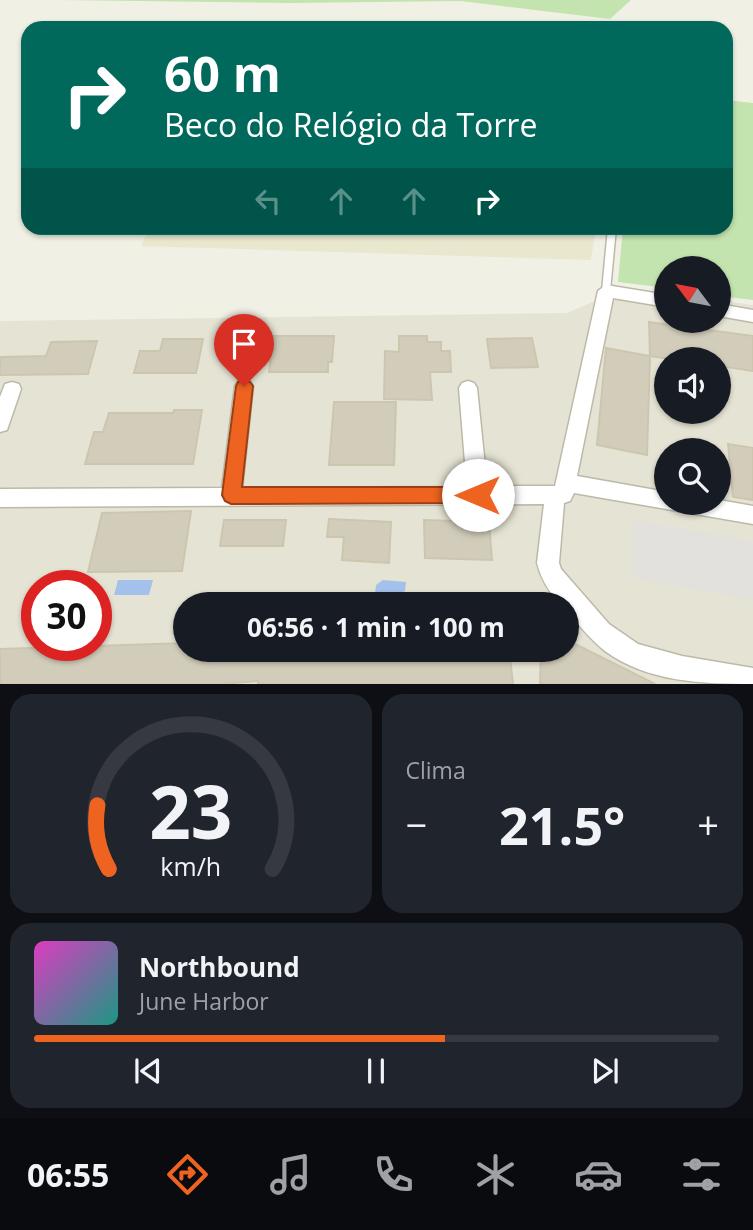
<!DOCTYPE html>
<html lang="pt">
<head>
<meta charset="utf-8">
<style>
	:root { --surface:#171b24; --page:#20242c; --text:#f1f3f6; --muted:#9ea1a6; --line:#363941; --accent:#ee631f }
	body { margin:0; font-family:"Open Sans",sans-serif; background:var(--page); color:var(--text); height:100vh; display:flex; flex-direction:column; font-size:26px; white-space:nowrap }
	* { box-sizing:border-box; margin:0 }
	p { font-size:23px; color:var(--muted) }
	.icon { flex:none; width:38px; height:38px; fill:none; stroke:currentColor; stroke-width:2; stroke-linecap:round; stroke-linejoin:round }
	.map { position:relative; height:684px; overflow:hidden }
	.drawer { display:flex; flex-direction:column; gap:10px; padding:10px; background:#0d0f14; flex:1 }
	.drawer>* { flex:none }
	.hud { position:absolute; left:21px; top:21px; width:712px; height:214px; border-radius:21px; box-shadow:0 2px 5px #0004; background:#00695c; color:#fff; overflow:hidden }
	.needle { width:46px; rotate:302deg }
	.controls { position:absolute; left:654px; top:256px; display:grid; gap:14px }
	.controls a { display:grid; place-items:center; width:77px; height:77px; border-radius:50%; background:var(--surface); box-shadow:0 2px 5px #0004; font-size:35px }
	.speed { position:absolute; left:21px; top:570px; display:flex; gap:14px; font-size:35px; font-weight:700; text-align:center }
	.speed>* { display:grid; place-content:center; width:91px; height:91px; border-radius:50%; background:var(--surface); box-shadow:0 2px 5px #0004; line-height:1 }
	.speed .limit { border:10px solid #d22; background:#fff; color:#111 }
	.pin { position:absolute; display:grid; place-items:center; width:60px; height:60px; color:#fff; margin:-72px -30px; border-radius:50% 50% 50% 0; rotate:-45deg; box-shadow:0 0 7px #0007 }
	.pin .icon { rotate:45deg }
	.me { position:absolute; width:77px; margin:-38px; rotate:270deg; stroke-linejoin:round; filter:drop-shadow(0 0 5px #0008) }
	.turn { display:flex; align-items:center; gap:24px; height:147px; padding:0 28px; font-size:32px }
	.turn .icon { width:91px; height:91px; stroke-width:2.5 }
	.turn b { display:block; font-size:49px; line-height:60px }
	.lanes { display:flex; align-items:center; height:66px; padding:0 28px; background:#0003; justify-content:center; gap:35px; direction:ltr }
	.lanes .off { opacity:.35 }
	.big { font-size:52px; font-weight:700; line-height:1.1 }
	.drawer .tile { flex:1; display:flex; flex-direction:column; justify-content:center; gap:10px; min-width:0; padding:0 24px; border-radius:21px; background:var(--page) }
	.drawer .dial { align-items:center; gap:0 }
	.dial svg { height:182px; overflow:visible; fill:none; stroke:var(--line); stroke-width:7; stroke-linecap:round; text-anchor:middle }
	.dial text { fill:var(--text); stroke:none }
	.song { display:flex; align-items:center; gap:21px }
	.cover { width:84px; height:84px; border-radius:10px; background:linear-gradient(135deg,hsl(310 70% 55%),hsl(170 70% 35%)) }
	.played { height:7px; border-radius:4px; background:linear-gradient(90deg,var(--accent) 60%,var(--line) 60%) }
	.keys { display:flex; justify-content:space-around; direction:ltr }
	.heat { display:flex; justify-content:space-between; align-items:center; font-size:38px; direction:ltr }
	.drawer .tiles { flex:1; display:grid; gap:10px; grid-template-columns:1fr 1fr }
	.tile:last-child { grid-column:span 2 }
	.trip { position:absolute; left:173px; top:592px; width:406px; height:70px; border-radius:35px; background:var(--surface); box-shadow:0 2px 5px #0004; font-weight:700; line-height:70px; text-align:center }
	.dock { display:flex; height:112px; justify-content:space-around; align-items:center; background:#090b0e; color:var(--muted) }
	.dock .icon { width:49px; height:49px }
	.dock .on { color:var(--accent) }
	.dock b { font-size:32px; color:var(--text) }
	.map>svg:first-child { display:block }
</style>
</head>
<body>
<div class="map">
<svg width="753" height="684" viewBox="0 0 753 684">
	<rect width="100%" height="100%" fill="#f1f0e5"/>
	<path fill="#e5e3d3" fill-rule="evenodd" d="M625,288L667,293V320H719V300L753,305V684H0V321L567,313ZM667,359H719V411H667ZM667,450H719V502H667ZM37,586H96V646H37ZM186,604H567V649H186Z"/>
	<polygon fill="#eae7cf" points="149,228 596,228 591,260 141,246"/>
	<g fill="#c3e4af">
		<polygon points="59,0 631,0 610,19 461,1 290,3"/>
		<polygon points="726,100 753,103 753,300 719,296 719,268 667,268 667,288 618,282 623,228 726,228"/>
	</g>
	<polygon fill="#e2e1dd" points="633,520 753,542 753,600 633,578"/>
	<g fill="#a4c1ec">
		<polygon points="118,580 153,580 149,595 114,595"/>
		<polygon points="383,580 406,582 405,591 384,599 383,604 374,604 376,585"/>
	</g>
	<g fill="#d2cdbb" stroke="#cdc6af" stroke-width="2">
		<polygon points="649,322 753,336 753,371 719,366 719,359 672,359 650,356"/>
		<polygon points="273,336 334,336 332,362 328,362 328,372 269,372"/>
		<polygon points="399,336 427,336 427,342 441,342 441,351 450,351 451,372 430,372 432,400 384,399 385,351 399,352"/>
		<polygon points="532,338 538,367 491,368 487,339"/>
		<polygon points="163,339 203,339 196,373 134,373 140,351 160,351"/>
		<polygon points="97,341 88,374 0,375 0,357 46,356 51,342"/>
		<polygon points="606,348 650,356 647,455 597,445"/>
		<polygon points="334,402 396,402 394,465 329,465"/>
		<polygon points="174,410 202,410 193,464 85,464 94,432 103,432 109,413 173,413"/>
		<polygon points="728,444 753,448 753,500 733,497"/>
		<polygon points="191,511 182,571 88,572 102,513"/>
		<polygon points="329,519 391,522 389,563 342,560 344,537 327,537"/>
		<polygon points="224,520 286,520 283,546 220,546"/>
		<polygon points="424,520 489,522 492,560 425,558"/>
		<polygon points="567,640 655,684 540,684 541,649 567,649"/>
		<polygon points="186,643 186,649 509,649 513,684 258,684 258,681 222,684 0,684 0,649"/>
	</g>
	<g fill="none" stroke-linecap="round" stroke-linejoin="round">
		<defs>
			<polygon id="service" points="608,228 616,228 610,291 606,294 602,291"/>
			<g id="minor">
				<path d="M606,285L667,295V307L613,298L577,476L667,492V502H719V500L753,506V524L574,493L570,501L564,503L559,563L561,569L609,624L638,644L682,656L753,668V684C703,684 647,682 605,651C591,640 579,625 567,611V604H560C549,592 541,579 537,563L544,504L0,507V489L222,488L235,386L238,381L244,379L250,381L253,386L242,488L467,487L459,388L462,383L468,381L474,383L477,388L487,486H555L598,291Z"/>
				<polygon points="719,304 753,310 753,322 719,316"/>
				<polygon points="12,382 19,384 21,389 7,430 0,432 0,397 5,384"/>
			</g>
		</defs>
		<use href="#service" stroke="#bcb9a8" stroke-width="3"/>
		<use href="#minor" stroke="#bcb9a8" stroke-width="3"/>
		<use href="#service" fill="#fff" fill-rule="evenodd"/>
		<use href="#minor" fill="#fff" fill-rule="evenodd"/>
	</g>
	<polygon fill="#ee631f" stroke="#9b4014" stroke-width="2" points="244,380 250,382 253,386 242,487 478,487 484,489 487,495 484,501 478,503 231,504 225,501 222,495 236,386 238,382"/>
</svg>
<div class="controls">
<a><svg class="needle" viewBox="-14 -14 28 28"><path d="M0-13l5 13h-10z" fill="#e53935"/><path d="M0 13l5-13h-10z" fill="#9ea1a6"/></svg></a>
<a><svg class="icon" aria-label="sound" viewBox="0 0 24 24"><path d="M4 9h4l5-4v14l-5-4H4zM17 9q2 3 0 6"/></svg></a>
<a><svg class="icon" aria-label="search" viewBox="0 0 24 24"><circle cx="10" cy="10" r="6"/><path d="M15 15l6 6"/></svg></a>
</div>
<div class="speed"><div class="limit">30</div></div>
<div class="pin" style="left:244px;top:386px;background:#d93025"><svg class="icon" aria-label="arrive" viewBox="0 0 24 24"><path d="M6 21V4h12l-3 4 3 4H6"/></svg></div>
<svg class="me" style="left:478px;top:495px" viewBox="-20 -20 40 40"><circle r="19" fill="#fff"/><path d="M0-13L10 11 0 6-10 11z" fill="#ee631f"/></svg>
<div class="trip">06:56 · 1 min · 100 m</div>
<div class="hud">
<div class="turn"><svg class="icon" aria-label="right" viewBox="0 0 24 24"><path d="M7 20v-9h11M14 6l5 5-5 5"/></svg><div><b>60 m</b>Beco do Relógio da Torre</div></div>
<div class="lanes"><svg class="icon off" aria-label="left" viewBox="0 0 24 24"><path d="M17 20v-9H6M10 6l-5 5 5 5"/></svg><svg class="icon off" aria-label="ahead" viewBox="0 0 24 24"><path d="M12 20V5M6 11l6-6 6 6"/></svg><svg class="icon off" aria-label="ahead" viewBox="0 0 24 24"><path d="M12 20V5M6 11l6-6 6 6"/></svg><svg class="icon" aria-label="right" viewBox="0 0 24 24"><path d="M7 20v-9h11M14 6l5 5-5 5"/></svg></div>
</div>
</div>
<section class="drawer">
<div class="tiles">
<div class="tile dial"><svg viewBox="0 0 100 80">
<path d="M14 69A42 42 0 1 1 86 69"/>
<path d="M14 69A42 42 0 0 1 9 41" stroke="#ee631f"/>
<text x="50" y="56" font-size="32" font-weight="700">23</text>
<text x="50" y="72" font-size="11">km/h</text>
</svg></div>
<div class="tile"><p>Clima</p>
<div class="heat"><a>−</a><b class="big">21.5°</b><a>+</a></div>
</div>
<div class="tile">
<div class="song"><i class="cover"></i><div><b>Northbound</b><p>June Harbor</p></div></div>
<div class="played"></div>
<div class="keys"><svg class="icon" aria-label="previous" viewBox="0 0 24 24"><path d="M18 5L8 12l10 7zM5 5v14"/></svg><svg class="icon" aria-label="pause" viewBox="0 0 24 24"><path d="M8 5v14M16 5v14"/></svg><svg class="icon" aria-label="next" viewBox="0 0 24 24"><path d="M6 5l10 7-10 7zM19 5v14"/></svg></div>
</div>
</div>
</section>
<nav class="dock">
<b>06:55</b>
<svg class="icon on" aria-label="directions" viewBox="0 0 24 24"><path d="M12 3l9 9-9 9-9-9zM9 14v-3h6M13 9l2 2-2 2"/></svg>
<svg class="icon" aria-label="music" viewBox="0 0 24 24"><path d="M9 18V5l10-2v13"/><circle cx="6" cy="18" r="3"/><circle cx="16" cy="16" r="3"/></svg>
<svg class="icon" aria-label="phone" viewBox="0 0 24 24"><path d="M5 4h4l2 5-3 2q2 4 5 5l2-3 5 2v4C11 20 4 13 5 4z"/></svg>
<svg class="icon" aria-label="climate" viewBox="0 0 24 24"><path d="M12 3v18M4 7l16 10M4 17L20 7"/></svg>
<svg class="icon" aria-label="car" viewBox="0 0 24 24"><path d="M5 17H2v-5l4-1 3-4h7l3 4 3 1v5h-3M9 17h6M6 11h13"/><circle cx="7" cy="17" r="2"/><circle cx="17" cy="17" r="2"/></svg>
<svg class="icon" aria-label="filters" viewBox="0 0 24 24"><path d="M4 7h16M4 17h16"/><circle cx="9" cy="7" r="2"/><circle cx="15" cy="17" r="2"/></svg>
</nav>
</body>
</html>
